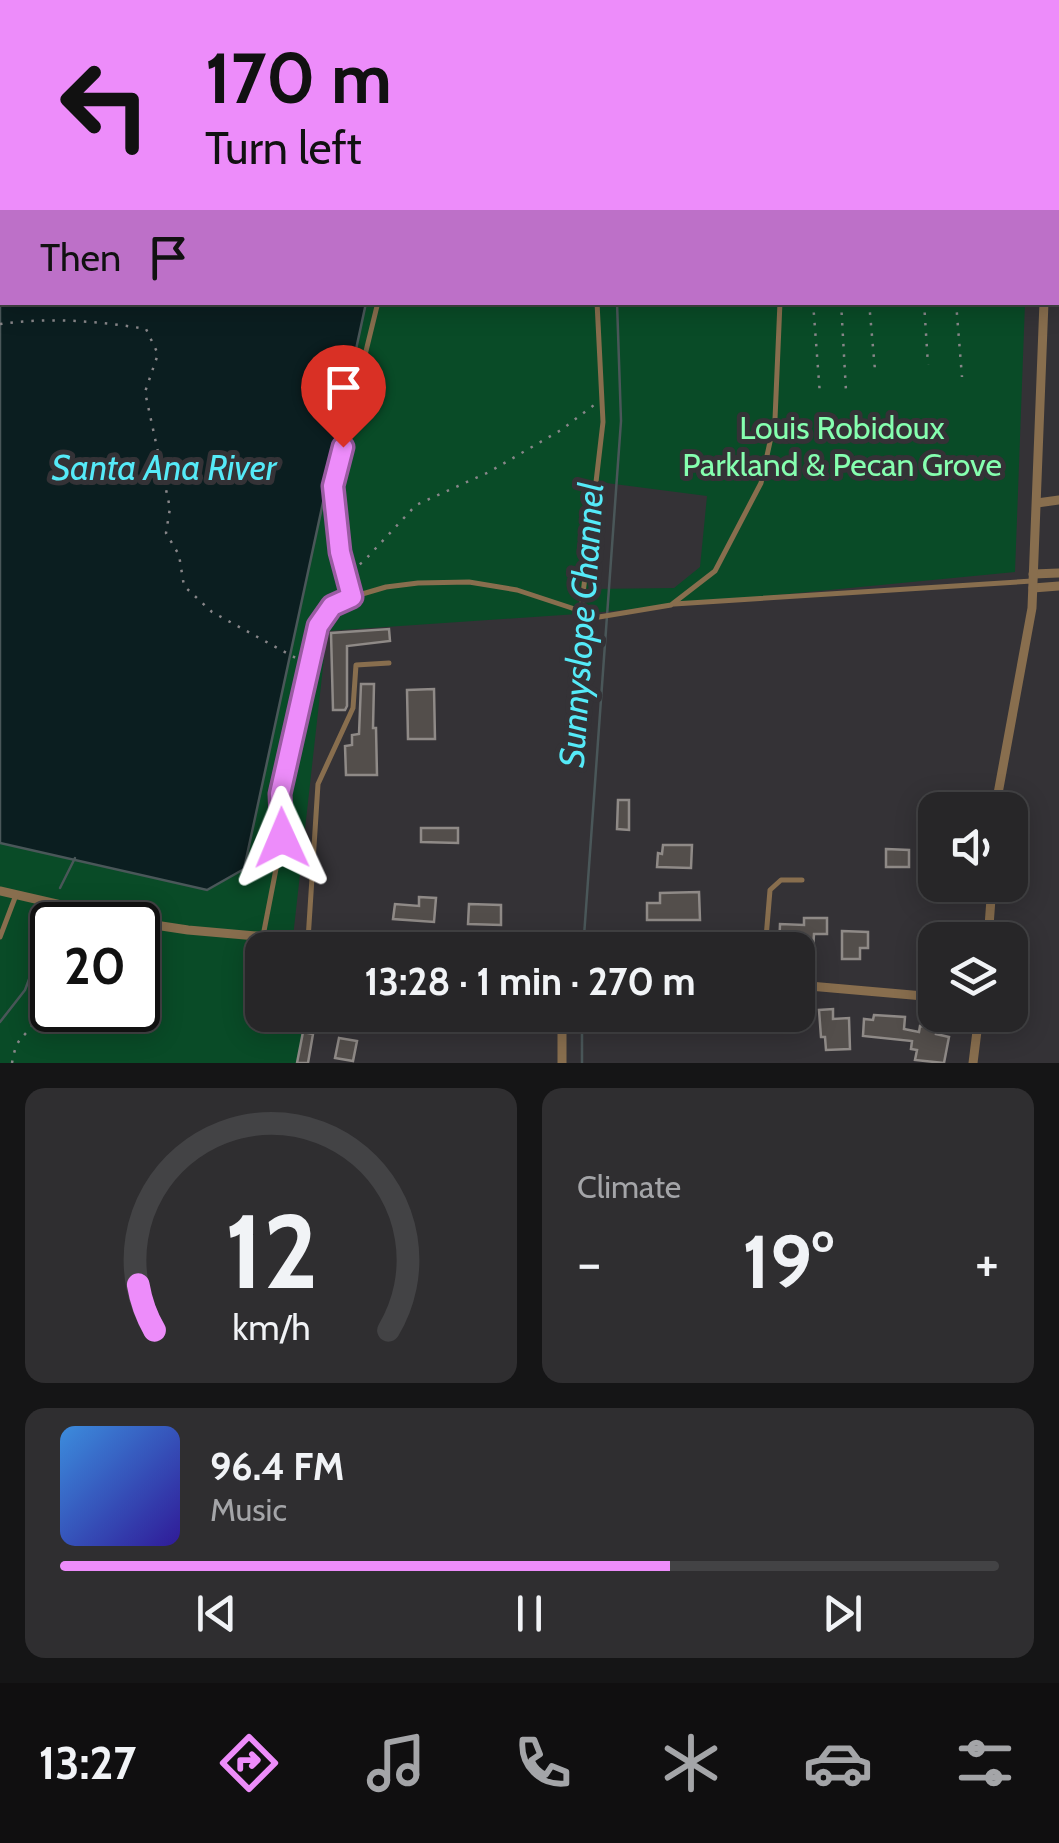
<!DOCTYPE html>
<html lang="en">
<head>
<meta charset="utf-8">
<style>
	:root { --surface:#272628; --page:#2f2e30; --text:#f1f3f6; --muted:#a4a5a8; --line:#434345; --accent:#ed8cfa }
	body { margin:0; font-family:Cabin,sans-serif; background:var(--page); color:var(--text); height:100vh; display:flex; flex-direction:column; font-size:38px; white-space:nowrap }
	* { box-sizing:border-box; margin:0 }
	p { font-size:32px; color:var(--muted) }
	.icon { flex:none; width:55px; height:55px; fill:none; stroke:currentColor; stroke-width:2; stroke-linecap:round; stroke-linejoin:round }
	.map { position:relative; height:1063px; overflow:hidden }
	.details { display:flex; flex-direction:column; gap:25px; padding:25px; background:#151516; flex:1 }
	.details>* { flex:none }
	.banner { position:absolute; left:0px; top:0px; width:1060px; height:305px; box-shadow:0 5px 25px #0003,0 0 0 2px var(--line); background:#ed8cfa; color:#111; overflow:hidden }
	.tools { position:absolute; left:918px; top:792px; display:grid; gap:20px }
	.tools a { display:grid; place-items:center; width:110px; height:110px; border-radius:20px; background:var(--surface); box-shadow:0 5px 25px #0003,0 0 0 2px var(--line); font-size:50px }
	.speed { position:absolute; left:30px; top:902px; display:flex; gap:20px; font-size:50px; font-weight:700; text-align:center }
	.speed>* { display:grid; place-content:center; width:130px; height:130px; border-radius:50%; background:var(--surface); box-shadow:0 5px 25px #0003,0 0 0 2px var(--line); line-height:1 }
	.speed .limit { border:5px solid #111; border-radius:15px; background:#fff; color:#111 }
	.pin { position:absolute; display:grid; place-items:center; width:85px; height:85px; color:#fff; margin:-102px -42px; border-radius:50% 50% 50% 0; rotate:-45deg; box-shadow:0 0 10px #0007 }
	.pin .icon { rotate:45deg }
	.me { position:absolute; width:110px; margin:-55px; rotate:359deg; stroke-linejoin:round; filter:drop-shadow(0 0 8px #0008) }
	.turn { display:flex; align-items:center; gap:35px; height:210px; padding:0 40px; font-size:45px }
	.turn .icon { width:130px; height:130px; stroke-width:2.5 }
	.turn b { display:block; font-size:70px; line-height:85px }
	.then { display:flex; align-items:center; height:95px; padding:0 40px; background:#0003; gap:20px; font-size:38px }
	.big { font-size:75px; font-weight:700; line-height:1.1 }
	.details .card { flex:1; display:flex; flex-direction:column; justify-content:center; gap:15px; min-width:0; padding:0 35px; border-radius:20px; background:var(--page) }
	.details .dial { align-items:center; gap:0 }
	.dial svg { height:260px; overflow:visible; fill:none; stroke:var(--line); stroke-width:7; stroke-linecap:round; text-anchor:middle }
	.dial text { fill:var(--text); stroke:none }
	.song { display:flex; align-items:center; gap:30px }
	.cover { width:120px; height:120px; border-radius:15px; background:linear-gradient(135deg,hsl(210 70% 55%),hsl(250 70% 35%)) }
	.played { height:10px; border-radius:5px; background:linear-gradient(90deg,var(--accent) 65%,var(--line) 65%) }
	.keys { display:flex; justify-content:space-around; direction:ltr }
	.heat { display:flex; justify-content:space-between; align-items:center; font-size:55px; direction:ltr }
	.details .tiles { flex:1; display:grid; gap:25px; grid-template-columns:1fr 1fr }
	.card:last-child { grid-column:span 2 }
	.trip { position:absolute; left:245px; top:932px; width:570px; height:100px; border-radius:20px; background:var(--surface); box-shadow:0 5px 25px #0003,0 0 0 2px var(--line); font-weight:700; line-height:100px; text-align:center }
	.dock { display:flex; height:160px; justify-content:space-around; align-items:center; background:#100f10; color:var(--muted) }
	.dock .icon { width:70px; height:70px }
	.dock .on { color:var(--accent) }
	.dock b { font-size:45px; color:var(--text) }
	.map>svg:first-child { display:block }
</style>
</head>
<body>
<div class="map">
<svg width="1059" height="1063" viewBox="0 0 1059 1063">
	<rect width="100%" height="100%" fill="#343236"/>
	<path fill="#094b27" fill-rule="evenodd" d="M0,0H1049L2,2V302L1025,303L1015,572L592,613L327,631L292,946L316,950H262V1015H305L297,1063H0ZM591,481L707,496L700,567L674,588L591,589ZM52,925H138V1010H52Z"/>
	<polygon fill="#0b1e20" stroke="#4a5759" stroke-width="2.5" points="0,0 198,2 2,2 2,302 366,303 244,869 207,890 0,843"/>
	<g fill="none" stroke-linecap="round" stroke-linejoin="round">
		<g stroke="#4a5759" stroke-width="2.5">
			<polyline points="592,0 595,2"/>
			<polyline points="60,888 75,858"/>
			<polyline points="583,950 621,421 617,302"/>
			<polyline points="582,1015 582,1063"/>
			<polyline points="0,1022 25,990 53,915"/>
		</g>
	</g>
	<g fill="#534e4b" stroke="#8f8a87" stroke-width="2.5">
		<polygon points="389,629 390,641 347,646 347,706 345,710 333,710 331,633"/>
		<polygon points="361,684 374,684 373,728 376,728 377,775 346,775 345,746 352,745 352,735 359,734"/>
		<polygon points="434,689 435,739 408,739 407,690"/>
		<polygon points="618,800 629,800 629,830 617,829"/>
		<polygon points="421,828 458,828 458,843 421,842"/>
		<polygon points="663,845 692,845 691,868 657,867 658,853 662,854"/>
		<polygon points="886,849 909,850 909,867 886,867"/>
		<polygon points="699,892 700,920 647,920 647,903 660,903 660,893"/>
		<polygon points="419,897 436,898 434,922 393,919 395,904 419,906"/>
		<polygon points="469,904 501,905 501,925 468,924"/>
		<polygon points="804,918 827,918 827,934 814,934 813,951 779,950 780,924 804,925"/>
		<polygon points="842,931 868,932 868,948 860,948 860,959 842,959"/>
		<polygon points="833,1009 833,1019 849,1018 850,1049 826,1050 825,1037 821,1037 819,1010"/>
		<polygon points="672,1015 700,1015 701,1028 673,1030"/>
		<polygon points="763,1015 804,1015 804,1028 763,1029"/>
		<polygon points="874,1015 905,1017 904,1029 919,1032 920,1026 937,1029 936,1034 949,1037 944,1063 915,1060 917,1050 911,1049 912,1041 863,1036 864,1019 873,1020"/>
		<polygon points="303,1032 313,1034 308,1063 297,1063"/>
		<polygon points="339,1038 357,1041 353,1061 335,1058"/>
	</g>
	<g fill="none" stroke-linecap="round" stroke-linejoin="round">
		<g stroke="#888689" stroke-width="2.5" stroke-dasharray="2.5 8" stroke-linecap="butt">
			<polyline points="400,0 401,2"/>
			<polyline points="531,0 532,2"/>
			<polyline points="616,0 618,2"/>
			<polyline points="675,0 676,2"/>
			<polyline points="813,302 820,395"/>
			<polyline points="841,302 846,391"/>
			<polyline points="869,302 875,370"/>
			<polyline points="924,302 928,365"/>
			<polyline points="956,302 962,377"/>
			<path d="M0,324C48,317 99,321 146,329L158,354L145,392L170,508L166,533L179,555L184,586L212,612L303,662"/>
			<polyline points="351,570 363,562 416,505 489,472 561,430 594,405"/>
			<path d="M12,1063C17,1034 22,1042 36,1020C44,1007 46,994 49,979"/>
		</g>
		<g stroke="#886e4e" stroke-width="5">
			<polyline points="218,0 221,2"/>
			<polyline points="746,0 753,2"/>
			<polyline points="939,2 939,0"/>
			<polyline points="968,2 968,0"/>
			<polyline points="1058,156 1059,155"/>
			<polyline points="352,597 340,552 333,486 378,302"/>
			<polyline points="674,604 1032,581"/>
			<polyline points="581,611 603,422 597,302"/>
			<polyline points="263,936 282,838 280,794 318,626 331,606 352,597 386,587 418,583 469,582 517,590 599,617 671,605 715,571 761,483 775,419 780,302"/>
			<polyline points="0,937 16,895"/>
			<polyline points="308,940 318,784 353,708 356,665 389,663"/>
			<polyline points="765,950 770,890 781,880 802,880"/>
		</g>
		<g stroke="#886e4e" stroke-width="9">
			<polyline points="1058,21 1059,16"/>
			<polyline points="1037,503 1059,500"/>
			<polyline points="1033,574 1059,573"/>
			<polyline points="1033,588 1059,586"/>
			<polyline points="995,810 1032,608 1044,302"/>
			<polyline points="0,891 135,922 188,930 417,950"/>
			<polyline points="988,940 992,885"/>
			<polyline points="798,985 935,997"/>
			<polyline points="562,1063 562,1015"/>
			<polyline points="973,1063 979,1015"/>
		</g>
	</g>
	<g fill="none" stroke-linecap="round" stroke-linejoin="round">
		<defs>
			<polyline id="route" points="282,838 280,794 318,626 332,606 352,597 340,552 333,486 343,447"/>
		</defs>
		<use href="#route" stroke="#9a5ba2" stroke-width="25"/>
		<use href="#route" stroke="#ed8cfa" stroke-width="18"/>
	</g>
	<g text-anchor="middle" dominant-baseline="central" stroke-width="10" stroke-linejoin="round" paint-order="stroke">
		<g font-size="32" fill="#85ffaf" stroke="#343236">
			<text x="842" y="427">Louis Robidoux<tspan x="842" dy="37">Parkland &amp; Pecan Grove</tspan></text>
		</g>
		<g font-size="35" font-style="italic" fill="#55eaf8" stroke="#343236">
			<text x="164" y="467">Santa Ana River</text>
			<text transform="translate(581 625) rotate(-86)">Sunnyslope Channel</text>
		</g>
	</g>
</svg>
<div class="tools">
<a><svg class="icon" aria-label="sound" viewBox="0 0 24 24"><path d="M4 9h4l5-4v14l-5-4H4zM17 9q2 3 0 6"/></svg></a>
<a><svg class="icon" aria-label="layers" viewBox="0 0 24 24"><path d="M12 4l9 5-9 5-9-5zM3 14l9 5 9-5"/></svg></a>
</div>
<div class="speed"><div class="limit">20</div></div>
<div class="pin" style="left:343px;top:447px;background:#d93025"><svg class="icon" aria-label="arrive" viewBox="0 0 24 24"><path d="M6 21V4h12l-3 4 3 4H6"/></svg></div>
<svg class="me" style="left:282px;top:838px" viewBox="-20 -20 40 40"><path d="M0-17L14 15 0 8-14 15z" fill="#ed8cfa" stroke="#fff" stroke-width="4"/></svg>
<div class="trip">13:28 · 1 min · 270 m</div>
<div class="banner">
<div class="turn"><svg class="icon" aria-label="left" viewBox="0 0 24 24"><path d="M17 20v-9H6M10 6l-5 5 5 5"/></svg><div><b>170 m</b>Turn left</div></div>
<div class="then">Then<svg class="icon" aria-label="arrive" viewBox="0 0 24 24"><path d="M6 21V4h12l-3 4 3 4H6"/></svg></div>
</div>
</div>
<section class="details">
<div class="tiles">
<div class="card dial"><svg viewBox="0 0 100 80">
<path d="M14 69A42 42 0 1 1 86 69"/>
<path d="M14 69A42 42 0 0 1 9 55" stroke="#ed8cfa"/>
<text x="50" y="56" font-size="32" font-weight="700">12</text>
<text x="50" y="72" font-size="11">km/h</text>
</svg></div>
<div class="card"><p>Climate</p>
<div class="heat"><a>−</a><b class="big">19°</b><a>+</a></div>
</div>
<div class="card">
<div class="song"><i class="cover"></i><div><b>96.4 FM</b><p>Music</p></div></div>
<div class="played"></div>
<div class="keys"><svg class="icon" aria-label="previous" viewBox="0 0 24 24"><path d="M18 5L8 12l10 7zM5 5v14"/></svg><svg class="icon" aria-label="pause" viewBox="0 0 24 24"><path d="M8 5v14M16 5v14"/></svg><svg class="icon" aria-label="next" viewBox="0 0 24 24"><path d="M6 5l10 7-10 7zM19 5v14"/></svg></div>
</div>
</div>
</section>
<nav class="dock">
<b>13:27</b>
<svg class="icon on" aria-label="directions" viewBox="0 0 24 24"><path d="M12 3l9 9-9 9-9-9zM9 14v-3h6M13 9l2 2-2 2"/></svg>
<svg class="icon" aria-label="music" viewBox="0 0 24 24"><path d="M9 18V5l10-2v13"/><circle cx="6" cy="18" r="3"/><circle cx="16" cy="16" r="3"/></svg>
<svg class="icon" aria-label="phone" viewBox="0 0 24 24"><path d="M5 4h4l2 5-3 2q2 4 5 5l2-3 5 2v4C11 20 4 13 5 4z"/></svg>
<svg class="icon" aria-label="climate" viewBox="0 0 24 24"><path d="M12 3v18M4 7l16 10M4 17L20 7"/></svg>
<svg class="icon" aria-label="car" viewBox="0 0 24 24"><path d="M5 17H2v-5l4-1 3-4h7l3 4 3 1v5h-3M9 17h6M6 11h13"/><circle cx="7" cy="17" r="2"/><circle cx="17" cy="17" r="2"/></svg>
<svg class="icon" aria-label="filters" viewBox="0 0 24 24"><path d="M4 7h16M4 17h16"/><circle cx="9" cy="7" r="2"/><circle cx="15" cy="17" r="2"/></svg>
</nav>
</body>
</html>
